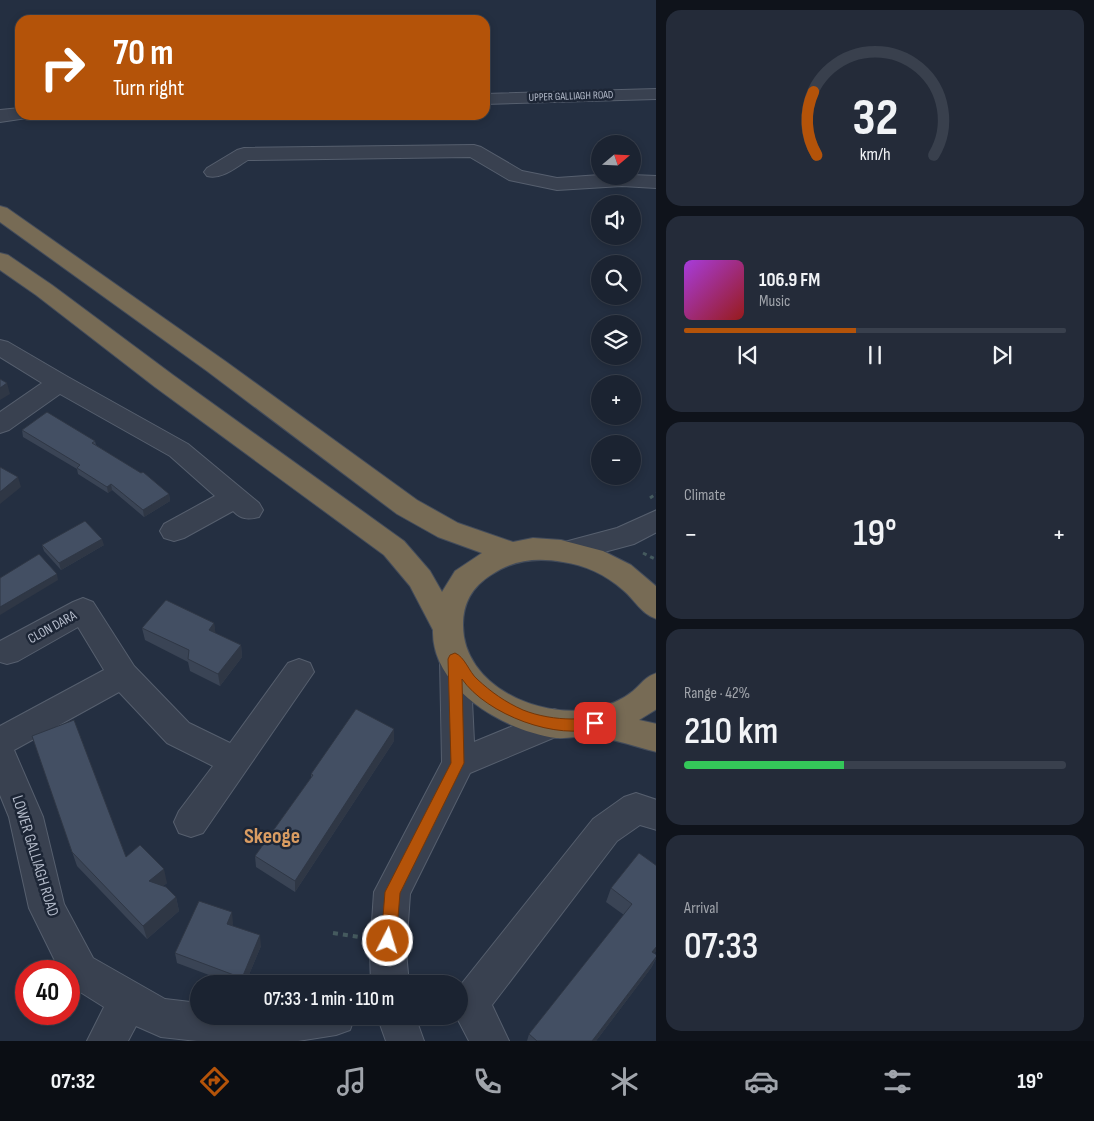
<!DOCTYPE html>
<html lang="en">
<head>
<meta charset="utf-8">
<style>
	:root { --surface:#1b2331; --page:#242b39; --text:#f1f3f6; --muted:#a0a4ab; --line:#39404d; --accent:#b45309 }
	body { margin:0; font-family:"Sofia Sans Condensed",sans-serif; background:var(--page); color:var(--text); height:100vh; display:flex; flex-direction:column; font-size:19px; white-space:nowrap }
	* { box-sizing:border-box; margin:0 }
	p { font-size:16px; color:var(--muted) }
	.icon { flex:none; width:28px; height:28px; fill:none; stroke:currentColor; stroke-width:2; stroke-linecap:round; stroke-linejoin:round }
	.map { position:relative; flex:1; overflow:hidden }
	.panel { display:flex; flex-direction:column; gap:10px; padding:10px; background:#0f131b; width:438px }
	.panel>* { flex:none }
	.banner { position:absolute; left:15px; top:15px; width:475px; height:105px; border-radius:15px; box-shadow:0 2px 8px #0003,0 0 0 1px var(--line); background:#b45309; color:#fff; overflow:hidden }
	.needle { width:32px; rotate:71deg }
	.controls { position:absolute; left:591px; top:135px; display:grid; gap:10px }
	.controls a { display:grid; place-items:center; width:50px; height:50px; border-radius:50%; background:var(--surface); box-shadow:0 2px 8px #0003,0 0 0 1px var(--line); font-size:25px }
	.speed { position:absolute; left:15px; top:960px; display:flex; gap:10px; font-size:25px; font-weight:700; text-align:center }
	.speed>* { display:grid; place-content:center; width:65px; height:65px; border-radius:50%; background:var(--surface); box-shadow:0 2px 8px #0003,0 0 0 1px var(--line); line-height:1 }
	.speed .limit { border:8px solid #d22; background:#fff; color:#111 }
	.pin { position:absolute; display:grid; place-items:center; width:42px; height:42px; color:#fff; margin:-21px; border-radius:10px; box-shadow:0 2px 8px #0006 }
	.me { position:absolute; width:55px; margin:-28px; rotate:5deg; stroke-linejoin:round; filter:drop-shadow(0 0 4px #0008) }
	.turn { display:flex; align-items:center; gap:18px; height:105px; padding:0 15px; font-size:22px }
	.turn .icon { width:65px; height:65px; stroke-width:2.5 }
	.turn b { display:block; font-size:35px; line-height:42px }
	.big { font-size:38px; font-weight:600; line-height:1.1 }
	.panel .card { flex:1; display:flex; flex-direction:column; justify-content:center; gap:8px; min-width:0; padding:0 18px; border-radius:15px; background:var(--page) }
	.panel .dial { align-items:center; gap:0 }
	.dial svg { height:130px; overflow:visible; fill:none; stroke:var(--line); stroke-width:7; stroke-linecap:round; text-anchor:middle }
	.dial text { fill:var(--text); stroke:none }
	.song { display:flex; align-items:center; gap:15px }
	.cover { width:60px; height:60px; border-radius:8px; background:linear-gradient(135deg,hsl(280 70% 55%),hsl(0 70% 35%)) }
	.played { height:5px; border-radius:2px; background:linear-gradient(90deg,var(--accent) 45%,var(--line) 45%) }
	.keys { display:flex; justify-content:space-around; direction:ltr }
	.heat { display:flex; justify-content:space-between; align-items:center; font-size:28px; direction:ltr }
	.charge { height:8px; border-radius:4px; background:linear-gradient(90deg,#34c759 42%,var(--line) 0) }
	.trip { position:absolute; left:190px; top:975px; width:278px; height:50px; border-radius:25px; background:var(--surface); box-shadow:0 2px 8px #0003,0 0 0 1px var(--line); font-weight:600; line-height:50px; text-align:center }
	.tab-bar { display:flex; height:80px; justify-content:space-around; align-items:center; background:#0b0e14; color:var(--muted) }
	.tab-bar .icon { width:35px; height:35px }
	.tab-bar .active { color:var(--accent) }
	.tab-bar b { font-size:22px; color:var(--text) }
	main { display:flex; flex:1; min-height:0 }
	.map>svg:first-child { display:block }
</style>
</head>
<body>
<main>
<div class="map">
<svg width="657" height="1041" viewBox="0 0 657 1041">
	<rect width="100%" height="100%" fill="#242f41"/>
	<g fill="none" stroke-linecap="round" stroke-linejoin="round">
		<defs>
			<g id="minor">
				<polygon points="657,89 657,99 485,104 485,94"/>
				<polygon points="20,108 20,115 29,115 27,118 0,122 0,110"/>
				<path d="M474,145L481,147L522,171L557,178L600,175L632,176V175L657,176V188L622,186L557,190L509,180L470,157L248,160C236,167 222,180 207,176L204,172L207,168L237,150L244,148Z"/>
				<path d="M0,340L8,342L68,377L188,444L259,503L263,510L259,517C247,520 241,519 233,511L184,538L174,541L164,538L160,531L164,524L215,496L170,456L60,394L9,430L0,433V412L42,383L0,357Z"/>
				<polygon points="657,510 657,532 634,544 567,562 557,558 553,551 557,544 617,528"/>
				<polygon points="83,598 93,602 134,666 189,723 230,743 288,663 299,659 310,663 314,672 203,833 191,837 179,833 174,822 179,811 213,766 167,743 119,692 14,750 43,817 64,904 93,958 165,999 199,1003 199,1016 355,1016 350,1030 336,1035 298,1041 197,1041 161,1037 136,1026 128,1041 87,1041 104,1007 69,985 69,971 60,971 29,908 9,817 0,795 0,726 104,670 78,627 18,661 7,664 0,662 0,641 73,602"/>
				<polygon points="455,647 466,650 470,659 474,742 554,709 565,713 570,723 565,733 470,773 410,894 406,952 409,984 371,984 370,952 374,892 442,762 440,659 444,650"/>
				<polygon points="636,793 657,800 657,830 640,825 617,841 492,1005 509,1041 469,1041 456,1016 459,1016 459,987 593,819 624,797"/>
				<polygon points="377,1016 415,1016 424,1041 386,1041"/>
			</g>
			<path id="highway" d="M0,206L7,208L225,361L417,500L458,523L513,542L533,538L561,540L603,551L631,565L657,587V619C642,615 635,600 623,590C606,575 585,565 563,562C536,557 513,560 491,575C472,587 463,603 463,625C463,686 539,719 592,709C607,706 621,701 633,691C643,683 643,678 657,673V709L639,720L657,724V752C636,747 614,739 593,736C581,735 568,739 556,738C505,731 431,689 433,630L410,586L384,555L155,387L36,295L0,270V253L8,255L52,285L173,375L404,541L430,571L442,592L455,571L482,553L438,537L397,514L207,371L0,222Z"/>
		</defs>
		<use href="#minor" stroke="#565f6e" stroke-width="2"/>
		<use href="#highway" stroke="#434c5b" stroke-width="2"/>
		<g stroke="#455a5e" stroke-width="3" stroke-dasharray="4 4" stroke-linecap="butt">
			<polyline points="650,498 657,493"/>
			<polyline points="643,553 657,560"/>
		</g>
		<polyline stroke="#455a5e" stroke-width="4" stroke-dasharray="5 5" stroke-linecap="butt" points="333,933 359,937"/>
		<use href="#minor" fill="#394150" fill-rule="evenodd"/>
		<use href="#highway" fill="#776b55" fill-rule="evenodd"/>
	</g>
	<g fill="#3a4455">
		<polygon points="22,430 95,441 96,445 169,494 170,501 144,517 112,490 108,493 78,474 77,469 23,437"/>
		<polygon points="42,545 104,545 61,570 44,551"/>
		<polygon points="214,623 215,633 241,645 242,657 220,686 190,671 188,662 145,640 142,628"/>
		<polygon points="32,736 126,857 167,883 163,886 176,897 179,911 147,939 77,866"/>
		<polygon points="394,741 295,892 256,867 255,856 311,778 311,774"/>
		<polygon points="639,853 657,950 654,953 657,957 651,968 596,1041 527,1041 529,1034 624,915 606,902 611,888"/>
		<polygon points="233,923 232,925 261,946 245,984 233,984 177,963 175,953"/>
	</g>
	<g fill="#2f3745">
		<polygon points="7,383 10,394 0,400 0,388"/>
		<polygon points="18,477 21,487 0,504 0,492"/>
		<polygon points="111,484 112,490 108,493 107,487"/>
		<polygon points="169,494 170,501 144,517 143,510"/>
		<polygon points="102,539 104,545 61,570 59,563"/>
		<polygon points="57,574 58,580 0,615 0,607"/>
		<polygon points="214,623 216,636 209,630"/>
		<polygon points="241,645 242,657 220,686 218,674"/>
		<polygon points="394,729 394,741 295,892 295,881"/>
		<polygon points="164,869 167,883 153,894 149,881"/>
		<polygon points="176,897 179,911 147,939 143,926"/>
		<polygon points="232,912 233,923 229,934 227,924"/>
		<polygon points="260,935 261,946 245,984 243,984 242,978"/>
		<polygon points="657,946 657,950 646,964 652,952"/>
		<polygon points="657,956 651,968 596,1041 592,1041"/>
	</g>
	<g fill="#434f63" stroke="#2f3745">
		<polygon points="0,379 7,383 0,388"/>
		<polygon points="47,412 95,441 92,443 141,473 143,472 169,494 143,510 111,484 107,487 77,468 80,465 22,430"/>
		<polygon points="0,467 18,477 0,492"/>
		<polygon points="85,521 102,539 59,563 42,545"/>
		<polygon points="39,554 57,574 0,607 0,578"/>
		<polygon points="166,600 214,623 209,630 241,645 218,674 188,659 189,650 142,628"/>
		<polygon points="356,709 394,729 295,881 255,856 313,775 311,774"/>
		<polygon points="74,720 126,857 140,845 164,869 149,881 166,887 176,897 143,926 72,852 32,736"/>
		<polygon points="639,853 657,866 657,946 652,952 657,955 657,956 592,1041 537,1041 529,1034 632,904 611,888"/>
		<polygon points="199,901 232,912 227,924 260,935 242,978 175,953"/>
	</g>
	<path fill="#b45309" stroke="#753606" d="M455,653C465,657 469,672 477,679C491,692 505,702 523,710C538,716 556,719 572,719C581,719 591,716 599,719L601,723L599,727C558,742 486,714 462,679L464,763L400,893L396,941L394,946L388,948L383,946L381,941L385,892L451,763L448,659L450,655Z"/>
	<g text-anchor="middle" dominant-baseline="central" stroke-width="5" stroke-linejoin="round" paint-order="stroke">
		<g font-size="11" fill="#b5bccb" stroke="#1d2636">
			<text transform="translate(571 96) rotate(-2)">UPPER GALLIAGH ROAD</text>
		</g>
		<g font-size="14" fill="#b5bccb" stroke="#1d2636">
			<text transform="translate(52 627) rotate(-29)">CLON DARA</text>
		</g>
		<g font-size="16" fill="#b5bccb" stroke="#1d2636">
			<text transform="translate(35 856) rotate(73)">LOWER GALLIAGH ROAD</text>
		</g>
		<g font-size="22" font-weight="bold" fill="#d99c62" stroke="#1d2636">
			<text x="272" y="836">Skeoge</text>
		</g>
	</g>
</svg>
<div class="controls">
<a><svg class="needle" viewBox="-14 -14 28 28"><path d="M0-13l5 13h-10z" fill="#e53935"/><path d="M0 13l5-13h-10z" fill="#a0a4ab"/></svg></a>
<a><svg class="icon" aria-label="sound" viewBox="0 0 24 24"><path d="M4 9h4l5-4v14l-5-4H4zM17 9q2 3 0 6"/></svg></a>
<a><svg class="icon" aria-label="search" viewBox="0 0 24 24"><circle cx="10" cy="10" r="6"/><path d="M15 15l6 6"/></svg></a>
<a><svg class="icon" aria-label="layers" viewBox="0 0 24 24"><path d="M12 4l9 5-9 5-9-5zM3 14l9 5 9-5"/></svg></a>
<a>+</a>
<a>−</a>
</div>
<div class="speed"><div class="limit">40</div></div>
<div class="pin" style="left:595px;top:723px;background:#d93025"><svg class="icon" aria-label="arrive" viewBox="0 0 24 24"><path d="M6 21V4h12l-3 4 3 4H6"/></svg></div>
<svg class="me" style="left:388px;top:941px" viewBox="-20 -20 40 40"><circle r="17" fill="#b45309" stroke="#fff" stroke-width="3"/><path d="M0-11L8 9 0 5-8 9z" fill="#fff"/></svg>
<div class="trip">07:33 · 1 min · 110 m</div>
<div class="banner">
<div class="turn"><svg class="icon" aria-label="right" viewBox="0 0 24 24"><path d="M7 20v-9h11M14 6l5 5-5 5"/></svg><div><b>70 m</b>Turn right</div></div>
</div>
</div>
<section class="panel">
<div class="card dial"><svg viewBox="0 0 100 80">
<path d="M14 69A42 42 0 1 1 86 69"/>
<path d="M14 69A42 42 0 0 1 12 30" stroke="#b45309"/>
<text x="50" y="56" font-size="32" font-weight="700">32</text>
<text x="50" y="72" font-size="11">km/h</text>
</svg></div>
<div class="card">
<div class="song"><i class="cover"></i><div><b>106.9 FM</b><p>Music</p></div></div>
<div class="played"></div>
<div class="keys"><svg class="icon" aria-label="previous" viewBox="0 0 24 24"><path d="M18 5L8 12l10 7zM5 5v14"/></svg><svg class="icon" aria-label="pause" viewBox="0 0 24 24"><path d="M8 5v14M16 5v14"/></svg><svg class="icon" aria-label="next" viewBox="0 0 24 24"><path d="M6 5l10 7-10 7zM19 5v14"/></svg></div>
</div>
<div class="card"><p>Climate</p>
<div class="heat"><a>−</a><b class="big">19°</b><a>+</a></div>
</div>
<div class="card"><p>Range · 42%</p><b class="big">210 km</b><div class="charge"></div></div>
<div class="card"><p>Arrival</p><b class="big">07:33</b></div>
</section>
</main>
<nav class="tab-bar">
<b>07:32</b>
<svg class="icon active" aria-label="directions" viewBox="0 0 24 24"><path d="M12 3l9 9-9 9-9-9zM9 14v-3h6M13 9l2 2-2 2"/></svg>
<svg class="icon" aria-label="music" viewBox="0 0 24 24"><path d="M9 18V5l10-2v13"/><circle cx="6" cy="18" r="3"/><circle cx="16" cy="16" r="3"/></svg>
<svg class="icon" aria-label="phone" viewBox="0 0 24 24"><path d="M5 4h4l2 5-3 2q2 4 5 5l2-3 5 2v4C11 20 4 13 5 4z"/></svg>
<svg class="icon" aria-label="climate" viewBox="0 0 24 24"><path d="M12 3v18M4 7l16 10M4 17L20 7"/></svg>
<svg class="icon" aria-label="car" viewBox="0 0 24 24"><path d="M5 17H2v-5l4-1 3-4h7l3 4 3 1v5h-3M9 17h6M6 11h13"/><circle cx="7" cy="17" r="2"/><circle cx="17" cy="17" r="2"/></svg>
<svg class="icon" aria-label="filters" viewBox="0 0 24 24"><path d="M4 7h16M4 17h16"/><circle cx="9" cy="7" r="2"/><circle cx="15" cy="17" r="2"/></svg>
<b>19°</b>
</nav>
</body>
</html>
